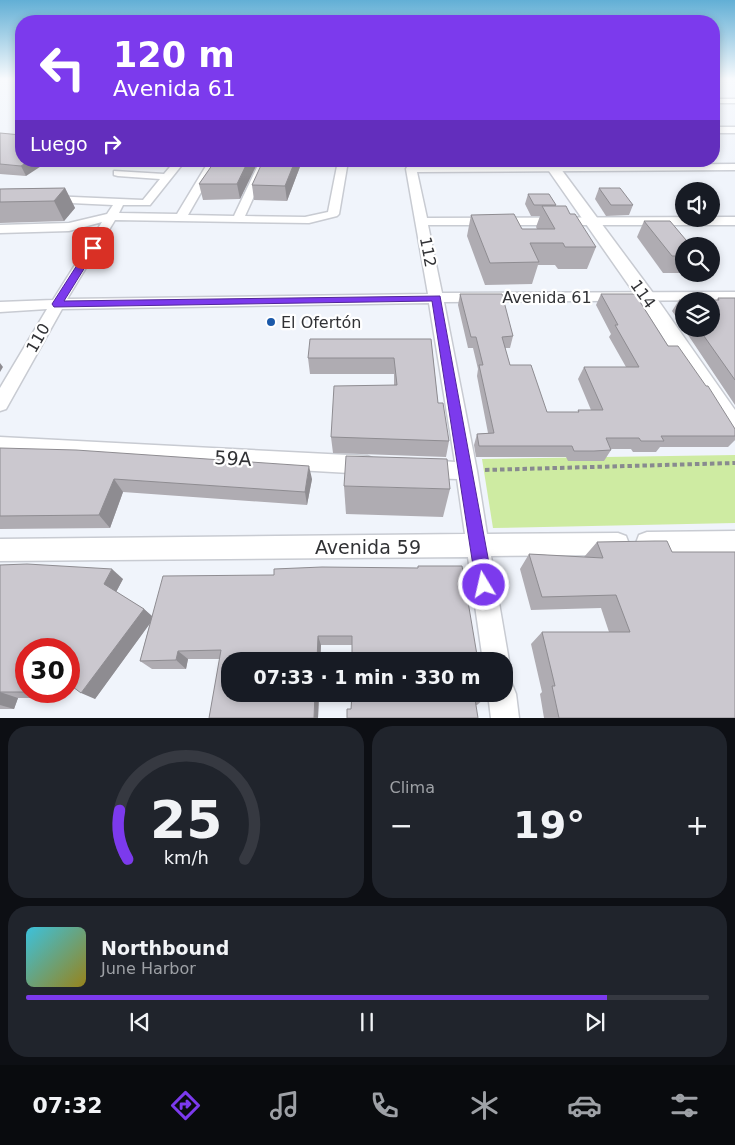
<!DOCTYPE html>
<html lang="es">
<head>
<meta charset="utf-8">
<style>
	:root { --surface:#171b24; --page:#20242c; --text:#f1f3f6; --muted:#9ea1a6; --line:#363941; --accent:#7c3aed }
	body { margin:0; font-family:"DejaVu Sans",sans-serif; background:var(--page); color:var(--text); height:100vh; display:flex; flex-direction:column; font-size:19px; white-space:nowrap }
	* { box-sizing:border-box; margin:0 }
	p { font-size:16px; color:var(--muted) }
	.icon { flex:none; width:28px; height:28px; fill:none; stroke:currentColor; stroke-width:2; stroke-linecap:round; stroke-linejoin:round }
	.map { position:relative; height:718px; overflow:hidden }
	.sheet { display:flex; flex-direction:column; gap:8px; padding:8px; background:#0d0f14; flex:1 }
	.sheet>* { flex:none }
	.hud { position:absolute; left:15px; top:15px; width:705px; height:152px; border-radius:20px; box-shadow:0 2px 8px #0003; background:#7c3aed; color:#fff; overflow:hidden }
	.controls { position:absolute; left:675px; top:182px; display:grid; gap:10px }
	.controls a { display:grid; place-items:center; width:45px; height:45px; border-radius:50%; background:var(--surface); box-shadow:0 2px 8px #0003; font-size:25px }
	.speed { position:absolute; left:15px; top:638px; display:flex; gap:10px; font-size:25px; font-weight:700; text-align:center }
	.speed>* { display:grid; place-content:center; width:65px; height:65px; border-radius:50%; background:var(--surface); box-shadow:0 2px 8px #0003; line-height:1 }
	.speed .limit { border:8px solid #d22; background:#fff; color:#111 }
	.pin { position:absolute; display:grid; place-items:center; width:42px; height:42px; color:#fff; margin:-21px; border-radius:10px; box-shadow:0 2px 8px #0006 }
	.me { position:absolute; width:55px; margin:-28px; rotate:351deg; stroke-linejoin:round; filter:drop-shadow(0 0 4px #0008) }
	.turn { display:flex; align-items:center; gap:18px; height:105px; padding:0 15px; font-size:22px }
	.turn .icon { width:65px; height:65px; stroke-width:2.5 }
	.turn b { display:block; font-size:35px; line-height:42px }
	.then { display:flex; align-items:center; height:48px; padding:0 15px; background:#0003; gap:10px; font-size:19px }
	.big { font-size:38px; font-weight:700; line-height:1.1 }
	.sheet .tile { flex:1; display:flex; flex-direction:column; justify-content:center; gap:8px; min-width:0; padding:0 18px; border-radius:20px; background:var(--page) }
	.sheet .dial { align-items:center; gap:0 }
	.dial svg { height:130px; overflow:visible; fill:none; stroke:var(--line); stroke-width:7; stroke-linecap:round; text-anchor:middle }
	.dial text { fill:var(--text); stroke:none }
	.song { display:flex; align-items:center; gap:15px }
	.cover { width:60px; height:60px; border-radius:8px; background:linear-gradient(135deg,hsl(190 70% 55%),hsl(50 70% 35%)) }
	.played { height:5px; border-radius:2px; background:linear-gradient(90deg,var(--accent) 85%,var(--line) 85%) }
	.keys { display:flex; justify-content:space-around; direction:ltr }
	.heat { display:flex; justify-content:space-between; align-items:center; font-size:28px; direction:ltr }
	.sheet .tiles { flex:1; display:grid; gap:8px; grid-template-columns:1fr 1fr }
	.tile:last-child { grid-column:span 2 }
	.trip { position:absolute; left:221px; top:652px; width:292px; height:50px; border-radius:20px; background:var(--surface); box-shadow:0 2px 8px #0003; font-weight:700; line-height:50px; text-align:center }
	.menu { display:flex; height:80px; justify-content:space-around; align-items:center; background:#090b0e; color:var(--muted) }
	.menu .icon { width:35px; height:35px }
	.menu .current { color:var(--accent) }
	.menu b { font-size:22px; color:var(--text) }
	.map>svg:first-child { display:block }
</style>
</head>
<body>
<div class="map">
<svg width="735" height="718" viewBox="0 0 735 718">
	<rect width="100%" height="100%" fill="#f0f4fb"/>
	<polygon fill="#ceeba2" points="735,455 735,523 493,528 482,459"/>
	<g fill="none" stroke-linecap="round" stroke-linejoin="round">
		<defs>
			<g id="minor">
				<rect x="714" y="99" width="21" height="4"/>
				<rect x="714" y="127" width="21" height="6"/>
				<polygon points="175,161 185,161 150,205 123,205 119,213 177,214 209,161 219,161 188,215 234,216 260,161 270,161 245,216 305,217 328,212 338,161 348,161 339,214 337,216 309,223 115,220 67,299 428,294 406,169 407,167 735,164 735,170 417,172 427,218 735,217 735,225 428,225 442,293 735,292 735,300 444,302 477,471 487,534 618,533 626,536 629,544 626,552 618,555 491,556 509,661 505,670 505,661 483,661 468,557 0,561 0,539 465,534 457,479 427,478 420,475 417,469 420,463 427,460 455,462 429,303 62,309 6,409 0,411 0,388 47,309 0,312 0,302 53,300 102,222 69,231 0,233 0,225 69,223 107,214 113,205 50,202 45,199 50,196 143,200 160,179 118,176 114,175 114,171 164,174"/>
				<polygon points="0,437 367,456 374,459 377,465 374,471 367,474 0,453"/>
				<polygon points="735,531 735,553 647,554 639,551 636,543 639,535 647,532"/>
				<polygon points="505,682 512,684 516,694 519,718 491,718 488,694 505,694"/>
			</g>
			<polygon id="major" points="542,161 555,161 653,293 735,410 735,439 726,436 639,300"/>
		</defs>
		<use href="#minor" stroke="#c8cbd2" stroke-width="3"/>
		<use href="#major" stroke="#c8cbd2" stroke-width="3"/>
		<polyline stroke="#888a8f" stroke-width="4" stroke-dasharray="4.5 3" stroke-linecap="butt" points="485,470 735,463"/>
		<use href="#minor" fill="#fff" fill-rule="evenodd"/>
		<use href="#major" fill="#fff" fill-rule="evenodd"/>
	</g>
	<g fill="#afacb2">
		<polygon points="0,133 21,135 26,176 0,174"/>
		<polygon points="215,161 256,161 257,164 240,199 203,200 199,184"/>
		<polygon points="301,164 287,201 254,200 252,185"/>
		<polygon points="65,188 75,208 64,221 0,223 0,189"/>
		<polygon points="599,188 633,205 629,215 606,216 595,199"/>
		<polygon points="528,194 556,205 556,206 570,214 596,247 587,269 558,269 555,265 538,265 532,284 485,285 467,236 471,215 522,229 537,229 536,227 540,216 531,216 525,204"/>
		<polygon points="644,221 684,246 684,273 663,273 637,237"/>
		<polygon points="460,294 513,336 510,348 505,348 510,365 547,412 578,412 578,410 591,410 578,379 584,367 626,367 609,337 611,334 596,305 601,294 668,346 735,429 735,440 728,447 660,447 656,452 633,452 631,449 611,449 611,450 604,461 568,461 566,457 476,457 474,445 477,434 488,433 477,376 478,369 473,348 468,348 458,305"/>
		<polygon points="718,298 735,298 735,405 684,329 711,329 684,301 684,328 672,311 679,300 717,300"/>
		<polygon points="431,339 438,403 449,441 446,457 333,453 331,437 394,385 394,374 310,374 308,358"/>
		<polygon points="0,448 312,479 307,505 123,492 110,528 0,529"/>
		<polygon points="344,486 450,489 443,517 346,514"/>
		<polygon points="597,542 735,718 544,718 540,694 542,692 531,644 542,632 609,632 601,608 531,610 520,569 529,554 584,557"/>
		<polygon points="0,565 123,579 116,592 144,609 152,616 274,575 418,568 418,566 462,566 352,645 321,645 318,718 209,718 220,659 188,659 186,669 152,669 140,661 150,623 95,699 69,649 26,691 64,691 61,698 18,698 14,709 0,709"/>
		<polygon points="352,694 484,699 477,705 351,709"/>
	</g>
	<g fill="#8e8c91">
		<polygon points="29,161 49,161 26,176 21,166"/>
		<polygon points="248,161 256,161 257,164 240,199 237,184"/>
		<polygon points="295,161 301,161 301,164 287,201 285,186"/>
		<polygon points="65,188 75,208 64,221 54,201"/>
		<polygon points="0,363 3,367 0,372"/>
		<polygon points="309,466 312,479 307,505 305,492"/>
		<polygon points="114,479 123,492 110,528 99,515"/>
		<polygon points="112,569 123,579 115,594 104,584"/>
		<polygon points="144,609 154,618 95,699 81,693"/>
		<polygon points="318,636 321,645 320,661 317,661"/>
		<polygon points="178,651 188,659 186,669 176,660"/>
		<polygon points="45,691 64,691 61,698 45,692"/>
		<polygon points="0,692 18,698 14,709 0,705"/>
		<polygon points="315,694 319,694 318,718 314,718"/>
	</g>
	<g fill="#cbc8cf" stroke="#8e8c91">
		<polygon points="0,133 21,135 21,161 29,161 21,166 0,164"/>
		<polygon points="215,161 248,161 237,184 199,184"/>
		<polygon points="263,161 295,161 285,186 252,185"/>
		<polygon points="65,188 54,201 0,202 0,189"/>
		<polygon points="599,188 620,188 633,205 611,205"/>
		<polygon points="528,194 549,194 556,205 534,205"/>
		<polygon points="542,206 566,206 570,214 575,214 596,247 565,247 563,243 530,243 539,262 490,263 471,215 514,214 522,229 555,229"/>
		<polygon points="644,221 670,221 691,246 684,246 684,256 672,256"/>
		<polygon points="460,294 502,294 513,336 502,337 510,365 531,365 547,412 579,412 578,410 603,410 584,367 639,367 615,325 618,325 601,294 635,294 668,346 678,346 706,386 708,386 735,429 735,436 661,436 664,441 641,441 639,438 606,438 611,450 594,451 574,451 572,446 479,446 477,434 494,433 479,365 483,365 476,337 471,337"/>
		<polygon points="718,298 735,298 735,380 699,329 711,329 711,301 684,301 684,306 679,300 719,300"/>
		<polygon points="310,339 431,339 438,403 443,403 449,441 331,437 334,386 397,385 394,358 308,358"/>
		<polygon points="0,448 76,450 309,466 305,492 114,479 99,515 0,516"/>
		<polygon points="346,456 447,459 450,489 344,486"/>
		<polygon points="655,541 667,541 672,552 735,552 735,718 559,718 552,686 555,686 542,632 630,632 616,595 542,597 529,554 603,558 597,542"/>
		<polygon points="27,564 112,569 104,584 144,609 81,693 69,684 69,649 26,649 26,691 45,691 45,692 0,692 0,693 0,565"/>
		<polygon points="418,566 462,566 478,661 352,661 352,636 318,636 317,661 230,661 230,694 315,694 314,718 209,718 221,650 178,651 176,660 140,661 163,576 274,575 274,569 322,567 418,568"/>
		<polygon points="352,694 483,694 484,699 475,699 478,718 347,718 347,709 351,709"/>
	</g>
	<linearGradient id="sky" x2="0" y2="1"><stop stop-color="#62afd5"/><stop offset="0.44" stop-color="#f8fafd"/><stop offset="1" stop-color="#f8fafd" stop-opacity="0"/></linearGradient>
	<rect width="735" height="179" fill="url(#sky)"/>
	<polygon fill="#7c3aed" stroke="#51269a" points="93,245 97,248 64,301 440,296 493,585 490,591 484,593 479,591 476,585 432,301 54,307 52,304 88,248"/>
	<circle fill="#1a58a9" stroke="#fff" stroke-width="2" cx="271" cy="322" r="5"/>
	<g text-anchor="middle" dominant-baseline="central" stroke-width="4.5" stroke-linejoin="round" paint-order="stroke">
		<g font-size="16" fill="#313235" stroke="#fff">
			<text transform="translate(428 252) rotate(79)">112</text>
			<text transform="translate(643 294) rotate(55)">114</text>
			<text x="547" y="297">Avenida 61</text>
			<text transform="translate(38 338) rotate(-60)">110</text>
		</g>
		<g font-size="16" fill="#313235" stroke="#fff" text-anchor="start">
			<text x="281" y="322">El Ofertón</text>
		</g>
		<g font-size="19" fill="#313235" stroke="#fff">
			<text transform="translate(233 458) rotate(3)">59A</text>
			<text x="368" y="547">Avenida 59</text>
		</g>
	</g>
</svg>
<div class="controls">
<a><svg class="icon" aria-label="sound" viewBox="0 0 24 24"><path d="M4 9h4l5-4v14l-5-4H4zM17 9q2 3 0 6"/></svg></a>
<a><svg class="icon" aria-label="search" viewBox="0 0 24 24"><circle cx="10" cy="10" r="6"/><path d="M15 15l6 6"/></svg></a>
<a><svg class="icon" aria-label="layers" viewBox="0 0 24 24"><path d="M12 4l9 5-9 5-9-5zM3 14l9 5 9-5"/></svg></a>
</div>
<div class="speed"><div class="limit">30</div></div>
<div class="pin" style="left:93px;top:248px;background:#d93025"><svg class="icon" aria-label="arrive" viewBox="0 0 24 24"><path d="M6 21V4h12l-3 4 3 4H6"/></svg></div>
<svg class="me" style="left:484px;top:585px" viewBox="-20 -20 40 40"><circle r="17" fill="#7c3aed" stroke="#fff" stroke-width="3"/><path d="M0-11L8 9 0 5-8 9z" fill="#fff"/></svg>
<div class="trip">07:33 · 1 min · 330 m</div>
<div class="hud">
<div class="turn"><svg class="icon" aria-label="left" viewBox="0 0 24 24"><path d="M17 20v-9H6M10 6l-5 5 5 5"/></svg><div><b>120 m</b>Avenida 61</div></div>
<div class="then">Luego<svg class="icon" aria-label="right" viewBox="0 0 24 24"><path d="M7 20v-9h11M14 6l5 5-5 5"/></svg></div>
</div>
</div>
<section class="sheet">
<div class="tiles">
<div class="tile dial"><svg viewBox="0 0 100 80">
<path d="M14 69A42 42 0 1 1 86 69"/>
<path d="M14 69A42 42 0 0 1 9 39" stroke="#7c3aed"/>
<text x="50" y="56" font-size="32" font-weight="700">25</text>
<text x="50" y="72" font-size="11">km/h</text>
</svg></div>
<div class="tile"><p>Clima</p>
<div class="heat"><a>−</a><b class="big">19°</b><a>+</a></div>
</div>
<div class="tile">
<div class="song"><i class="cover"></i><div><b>Northbound</b><p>June Harbor</p></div></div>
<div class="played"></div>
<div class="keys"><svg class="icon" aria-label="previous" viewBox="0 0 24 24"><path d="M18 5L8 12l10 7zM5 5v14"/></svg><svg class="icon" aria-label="pause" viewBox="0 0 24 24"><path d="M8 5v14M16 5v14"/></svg><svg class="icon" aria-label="next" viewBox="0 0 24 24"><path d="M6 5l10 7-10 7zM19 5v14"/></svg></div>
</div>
</div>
</section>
<nav class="menu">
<b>07:32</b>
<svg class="icon current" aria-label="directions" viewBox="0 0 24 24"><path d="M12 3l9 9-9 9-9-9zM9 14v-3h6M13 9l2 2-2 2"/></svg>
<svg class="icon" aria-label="music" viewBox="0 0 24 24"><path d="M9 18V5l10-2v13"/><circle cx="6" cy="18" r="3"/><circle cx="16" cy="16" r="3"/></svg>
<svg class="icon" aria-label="phone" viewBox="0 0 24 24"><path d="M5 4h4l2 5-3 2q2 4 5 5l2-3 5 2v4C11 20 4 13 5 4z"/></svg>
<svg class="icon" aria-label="climate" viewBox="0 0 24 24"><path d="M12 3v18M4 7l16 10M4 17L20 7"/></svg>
<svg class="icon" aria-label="car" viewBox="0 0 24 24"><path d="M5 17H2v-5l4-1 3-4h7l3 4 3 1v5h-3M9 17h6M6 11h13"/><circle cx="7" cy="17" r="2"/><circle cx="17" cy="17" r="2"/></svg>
<svg class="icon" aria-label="filters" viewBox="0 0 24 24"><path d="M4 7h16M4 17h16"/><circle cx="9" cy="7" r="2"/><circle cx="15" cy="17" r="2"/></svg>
</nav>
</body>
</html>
